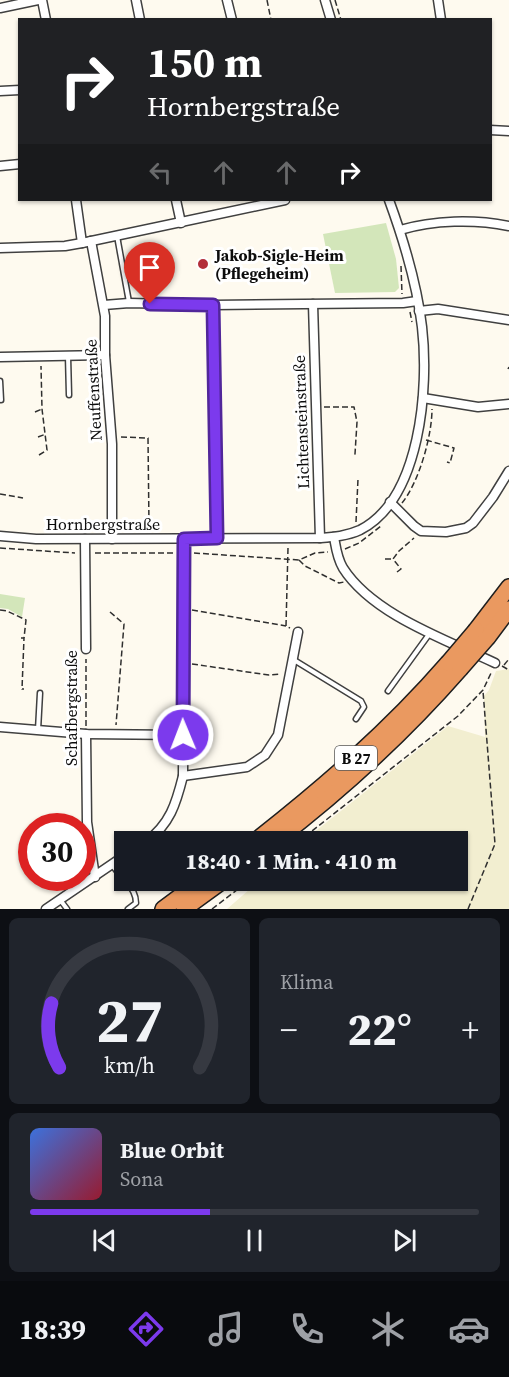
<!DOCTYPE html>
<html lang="de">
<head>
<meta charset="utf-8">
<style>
	:root { --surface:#171b24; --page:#20242c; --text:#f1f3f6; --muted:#9ea1a6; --line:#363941; --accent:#7c3aed }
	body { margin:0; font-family:"Source Serif 4",serif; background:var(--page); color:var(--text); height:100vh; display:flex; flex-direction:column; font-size:22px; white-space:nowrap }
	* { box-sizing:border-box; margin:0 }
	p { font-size:20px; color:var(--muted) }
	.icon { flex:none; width:33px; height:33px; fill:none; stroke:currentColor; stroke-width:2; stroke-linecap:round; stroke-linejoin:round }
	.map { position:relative; height:909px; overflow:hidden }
	.side { display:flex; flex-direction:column; gap:9px; padding:9px; background:#0d0f14; flex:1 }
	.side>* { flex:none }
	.banner { position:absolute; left:18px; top:18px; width:474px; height:183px; border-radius:0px; box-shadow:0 2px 4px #0004; background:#202124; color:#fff; overflow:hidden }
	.speed { position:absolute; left:18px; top:813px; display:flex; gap:12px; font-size:30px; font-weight:700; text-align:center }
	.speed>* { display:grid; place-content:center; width:78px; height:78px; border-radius:50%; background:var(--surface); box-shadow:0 2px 4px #0004; line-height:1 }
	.speed .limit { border:9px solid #d22; background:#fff; color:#111 }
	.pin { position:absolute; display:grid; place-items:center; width:51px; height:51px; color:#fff; margin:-62px -26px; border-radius:50% 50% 50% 0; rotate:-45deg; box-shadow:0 0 6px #0007 }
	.pin .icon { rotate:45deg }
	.me { position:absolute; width:66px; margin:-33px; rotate:359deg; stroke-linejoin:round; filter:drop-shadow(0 0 4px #0008) }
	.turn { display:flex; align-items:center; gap:21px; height:126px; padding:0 30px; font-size:27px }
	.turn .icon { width:78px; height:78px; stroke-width:2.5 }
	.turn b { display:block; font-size:42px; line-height:51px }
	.lanes { display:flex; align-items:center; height:57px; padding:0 30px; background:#0003; justify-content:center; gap:30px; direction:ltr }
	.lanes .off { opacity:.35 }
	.big { font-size:45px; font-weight:800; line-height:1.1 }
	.side .card { flex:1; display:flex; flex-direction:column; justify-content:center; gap:9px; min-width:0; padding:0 21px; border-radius:9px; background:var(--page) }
	.side .dial { align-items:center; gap:0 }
	.dial svg { height:156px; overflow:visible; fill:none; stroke:var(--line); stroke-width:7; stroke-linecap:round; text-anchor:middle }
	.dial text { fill:var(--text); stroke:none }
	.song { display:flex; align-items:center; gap:18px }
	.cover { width:72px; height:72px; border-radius:9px; background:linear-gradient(135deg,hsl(220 70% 55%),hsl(350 70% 35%)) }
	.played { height:6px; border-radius:3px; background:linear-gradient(90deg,var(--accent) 40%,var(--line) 40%) }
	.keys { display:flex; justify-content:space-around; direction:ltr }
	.heat { display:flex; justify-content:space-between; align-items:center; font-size:33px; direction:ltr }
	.side .tiles { flex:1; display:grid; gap:9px; grid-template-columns:1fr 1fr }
	.card:last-child { grid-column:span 2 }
	.trip { position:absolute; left:114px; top:831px; width:354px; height:60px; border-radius:0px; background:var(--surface); box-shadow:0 2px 4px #0004; font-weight:800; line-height:60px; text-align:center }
	.dock { display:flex; height:96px; justify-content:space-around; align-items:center; background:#090b0e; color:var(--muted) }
	.dock .icon { width:42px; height:42px }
	.dock .on { color:var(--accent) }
	.dock b { font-size:27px; color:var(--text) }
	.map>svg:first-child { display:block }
</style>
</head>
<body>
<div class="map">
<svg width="509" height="909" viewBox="0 0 509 909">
	<rect width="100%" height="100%" fill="#fefaef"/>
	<polygon fill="#f2eed0" points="509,669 509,909 227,909 259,881 458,880 458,842 303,841 448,726 485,737 484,696 489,690 496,671"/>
	<g fill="#d3e6ba">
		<polygon points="386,223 396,259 399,288 395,292 335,293 323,234"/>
		<polygon points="0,594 25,598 22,617 8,609 0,608"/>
	</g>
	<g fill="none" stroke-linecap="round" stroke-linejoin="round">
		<defs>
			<g id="lane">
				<polyline points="117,236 129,302"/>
				<polyline points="68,356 69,395"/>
				<polyline points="0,381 1,400"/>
				<polyline points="294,660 361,701 364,707 356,719"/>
				<polyline points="388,691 430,633"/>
				<polyline points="38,730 40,693"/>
				<polyline points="112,865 124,880"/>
				<path d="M125,880C131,888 136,893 136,903L128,909"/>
				<polyline points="61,901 67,909"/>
			</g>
			<g id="street">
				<polyline points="42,0 46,20"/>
				<polyline points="136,0 140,20"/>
				<polyline points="227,0 232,20"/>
				<polyline points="325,0 331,20"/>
				<polyline points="438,0 441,20"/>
				<polyline points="0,8 38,0"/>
				<polyline points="0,91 20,90"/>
				<polyline points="490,130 509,131"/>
				<polyline points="0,166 20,164"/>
				<polyline points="76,200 82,243"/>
				<polyline points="176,200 181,223"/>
				<path d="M400,230C434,220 474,219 509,226"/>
				<polyline points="91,241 105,316 105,355 112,444 112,539"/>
				<polyline points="0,248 65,246 82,243 285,200"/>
				<polyline points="313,304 320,538"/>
				<polyline points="104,305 129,303 213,305 403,303 417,301"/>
				<polyline points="213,305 217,538"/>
				<polyline points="419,311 438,309 509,320"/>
				<polyline points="0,357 105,355"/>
				<polyline points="423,398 478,407 509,404"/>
				<polyline points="390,502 414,526 421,531 446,532 466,528 473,523 493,497 509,471"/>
				<path d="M0,536L36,539L320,538C333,537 347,536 360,530C421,499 429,387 422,327C417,284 404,241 389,200"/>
				<path d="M334,537C336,548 337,558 343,568C373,615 447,640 495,663"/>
				<polyline points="85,539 86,649"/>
				<polyline points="0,727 86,734 183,735"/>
				<polyline points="86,734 87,822 95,877"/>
				<polyline points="183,776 247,767 265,755 278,735 298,632"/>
				<path d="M146,842C170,824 176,804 183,776L184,539"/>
				<polyline points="46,909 124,856"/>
			</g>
			<g id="highway">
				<polyline points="476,630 509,587"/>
				<polyline points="488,637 509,609"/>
				<path d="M254,842C324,787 390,730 448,663"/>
				<path d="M274,842C342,790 404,733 460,669"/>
				<polyline points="163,909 202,880"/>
				<polyline points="184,909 224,880"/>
			</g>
		</defs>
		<use href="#lane" stroke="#404040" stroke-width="7"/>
		<use href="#street" stroke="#404040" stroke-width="11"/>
		<use href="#highway" stroke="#1e1e1e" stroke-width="18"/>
		<g stroke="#2f2f2f" stroke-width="1.5" stroke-dasharray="6 3" stroke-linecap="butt">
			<polyline points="267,0 271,20"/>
			<polyline points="335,0 341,20"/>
			<polyline points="401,266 402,294"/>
			<polyline points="410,312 412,322"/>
			<polyline points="508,369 509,367"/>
			<polyline points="324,407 354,407 357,422 355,454 353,455"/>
			<polyline points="35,412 42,409"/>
			<polyline points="38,437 46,434"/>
			<polyline points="121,437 148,438 149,526"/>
			<polyline points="426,440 454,448 450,463 447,462"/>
			<polyline points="39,455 47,450 42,409 41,366"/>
			<polyline points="0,494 23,498"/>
			<path d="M402,503C419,482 432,436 432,409"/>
			<polyline points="356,522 358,479"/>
			<polyline points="0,548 75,553"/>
			<polyline points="288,548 286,626 290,628"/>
			<polyline points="345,549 359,543 381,526"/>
			<polyline points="95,553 174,553"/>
			<polyline points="194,553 299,560 315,553 328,552"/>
			<polyline points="385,559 392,559"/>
			<polyline points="299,560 305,566 339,583 344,582"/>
			<polyline points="397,572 401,569 393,559 399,551 414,538"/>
			<polyline points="0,610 7,611 26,620 24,638"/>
			<polyline points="192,610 286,626"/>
			<polyline points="110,612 124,624 116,725"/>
			<polyline points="21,638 24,638 22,689 24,689"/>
			<polyline points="192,664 269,675 280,674"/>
			<polyline points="504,665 509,659"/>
			<polyline points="502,666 509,670"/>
			<polyline points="86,726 86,659"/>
			<polyline points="298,842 458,716 483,690 492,671"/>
			<polyline points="212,909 250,880"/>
			<polyline points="468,909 495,844 483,691"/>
		</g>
		<use href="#lane" stroke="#fff" stroke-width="4"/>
		<use href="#street" stroke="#fff" stroke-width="8"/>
		<use href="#highway" stroke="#ea9960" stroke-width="15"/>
		<defs>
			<g id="highway-bridge">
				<polyline points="448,663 476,630"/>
				<polyline points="460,669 488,637"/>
			</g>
		</defs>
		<use href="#highway-bridge" stroke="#1e1e1e" stroke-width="18" stroke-linecap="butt"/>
		<use href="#highway-bridge" stroke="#ea9960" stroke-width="15"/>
	</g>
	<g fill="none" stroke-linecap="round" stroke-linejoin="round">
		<defs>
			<polyline id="route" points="150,304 213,305 217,538 184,539 183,735"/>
		</defs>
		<use href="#route" stroke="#51269a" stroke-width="15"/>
		<use href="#route" stroke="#7c3aed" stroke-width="10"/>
	</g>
	<circle fill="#b32f3b" stroke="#fff" stroke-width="2" cx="203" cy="264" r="6"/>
	<g text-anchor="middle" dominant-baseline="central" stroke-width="6" stroke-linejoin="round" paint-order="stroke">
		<rect fill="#fff" stroke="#565656" stroke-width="1.5" x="335" y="746" width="42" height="24" rx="4.5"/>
		<g font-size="15" font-weight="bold" fill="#0d0d0d">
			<text x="356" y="758">B 27</text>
		</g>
		<g font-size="16" font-weight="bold" fill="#0d0d0d" stroke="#fff" text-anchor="start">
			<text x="215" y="255">Jakob-Sigle-Heim<tspan x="215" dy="18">(Pflegeheim)</tspan></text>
		</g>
		<g font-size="16" fill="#0d0d0d" stroke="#fff">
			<text transform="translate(93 390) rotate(-93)">Neuffenstraße</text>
			<text transform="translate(301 422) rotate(-92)">Lichtensteinstraße</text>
			<text x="103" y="524">Hornbergstraße</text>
			<text transform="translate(71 708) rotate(-90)">Schafbergstraße</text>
		</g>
	</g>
</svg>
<div class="speed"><div class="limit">30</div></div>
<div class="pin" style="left:150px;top:304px;background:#d93025"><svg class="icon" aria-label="arrive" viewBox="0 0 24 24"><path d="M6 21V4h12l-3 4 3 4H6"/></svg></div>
<svg class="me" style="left:183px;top:735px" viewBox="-20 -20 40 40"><circle r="17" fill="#7c3aed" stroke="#fff" stroke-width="3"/><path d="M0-11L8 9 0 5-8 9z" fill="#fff"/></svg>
<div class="trip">18:40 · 1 Min. · 410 m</div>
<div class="banner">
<div class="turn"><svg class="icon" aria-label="right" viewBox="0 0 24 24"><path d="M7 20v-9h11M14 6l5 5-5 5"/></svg><div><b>150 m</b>Hornbergstraße</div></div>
<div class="lanes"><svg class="icon off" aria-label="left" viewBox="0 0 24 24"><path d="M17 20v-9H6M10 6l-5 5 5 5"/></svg><svg class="icon off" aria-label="ahead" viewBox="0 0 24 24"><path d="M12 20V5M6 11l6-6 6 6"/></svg><svg class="icon off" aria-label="ahead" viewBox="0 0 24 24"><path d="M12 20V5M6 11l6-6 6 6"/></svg><svg class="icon" aria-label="right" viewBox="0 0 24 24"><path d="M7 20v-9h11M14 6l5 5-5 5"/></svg></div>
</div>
</div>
<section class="side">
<div class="tiles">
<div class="card dial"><svg viewBox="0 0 100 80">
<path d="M14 69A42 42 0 1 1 86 69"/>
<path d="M14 69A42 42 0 0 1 10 36" stroke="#7c3aed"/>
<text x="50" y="56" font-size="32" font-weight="700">27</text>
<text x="50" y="72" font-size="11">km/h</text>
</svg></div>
<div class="card"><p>Klima</p>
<div class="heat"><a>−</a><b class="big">22°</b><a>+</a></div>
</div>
<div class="card">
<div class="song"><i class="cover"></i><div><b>Blue Orbit</b><p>Sona</p></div></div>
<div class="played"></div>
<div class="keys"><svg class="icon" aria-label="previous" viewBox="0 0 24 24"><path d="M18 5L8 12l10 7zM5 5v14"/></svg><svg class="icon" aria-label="pause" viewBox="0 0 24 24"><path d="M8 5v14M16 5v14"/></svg><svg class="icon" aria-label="next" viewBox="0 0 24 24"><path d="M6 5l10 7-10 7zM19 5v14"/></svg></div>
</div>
</div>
</section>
<nav class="dock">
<b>18:39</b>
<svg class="icon on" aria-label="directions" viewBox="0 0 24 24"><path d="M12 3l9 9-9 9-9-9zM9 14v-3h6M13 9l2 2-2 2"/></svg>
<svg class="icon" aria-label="music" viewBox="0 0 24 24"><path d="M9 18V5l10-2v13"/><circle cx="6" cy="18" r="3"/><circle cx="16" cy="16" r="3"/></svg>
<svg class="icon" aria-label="phone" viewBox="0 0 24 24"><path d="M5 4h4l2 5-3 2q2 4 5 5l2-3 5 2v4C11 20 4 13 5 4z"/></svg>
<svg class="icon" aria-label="climate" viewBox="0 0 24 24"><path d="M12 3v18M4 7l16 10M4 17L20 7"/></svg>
<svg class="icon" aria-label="car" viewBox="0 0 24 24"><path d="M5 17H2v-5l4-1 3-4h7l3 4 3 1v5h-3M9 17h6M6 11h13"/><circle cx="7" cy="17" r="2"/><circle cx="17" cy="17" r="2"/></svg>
</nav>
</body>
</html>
